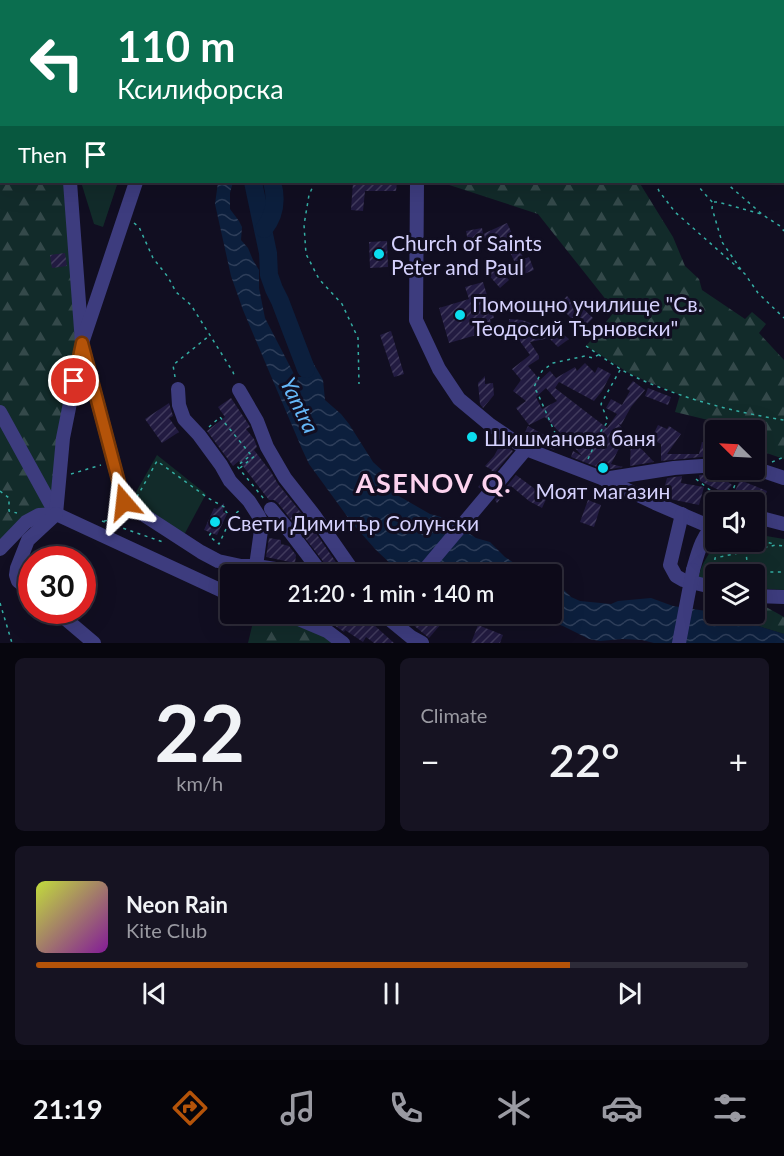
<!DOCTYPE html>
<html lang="en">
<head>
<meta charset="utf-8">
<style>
	:root { --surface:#0d0a19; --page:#161322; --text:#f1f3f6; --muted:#9a9aa2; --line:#2d2b38; --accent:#b45309 }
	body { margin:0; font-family:Lato,sans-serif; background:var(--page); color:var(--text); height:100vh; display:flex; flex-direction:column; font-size:22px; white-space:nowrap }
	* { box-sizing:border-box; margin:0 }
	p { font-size:20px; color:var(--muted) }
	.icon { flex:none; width:33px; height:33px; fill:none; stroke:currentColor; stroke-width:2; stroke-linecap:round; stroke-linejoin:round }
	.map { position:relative; height:643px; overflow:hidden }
	.sheet { display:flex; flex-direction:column; gap:15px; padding:15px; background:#07060e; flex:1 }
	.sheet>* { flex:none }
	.hud { position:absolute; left:0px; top:0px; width:784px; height:183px; box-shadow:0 6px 24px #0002,0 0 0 2px var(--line); background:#0b6e4f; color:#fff; overflow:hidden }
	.needle { width:39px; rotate:294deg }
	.buttons { position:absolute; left:705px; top:420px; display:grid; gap:12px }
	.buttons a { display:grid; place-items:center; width:60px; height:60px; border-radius:6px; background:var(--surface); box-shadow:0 6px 24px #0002,0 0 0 2px var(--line); font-size:30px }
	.speed { position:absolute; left:18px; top:546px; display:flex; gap:12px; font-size:30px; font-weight:700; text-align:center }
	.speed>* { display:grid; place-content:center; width:78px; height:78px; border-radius:50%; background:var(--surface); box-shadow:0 6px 24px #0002,0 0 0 2px var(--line); line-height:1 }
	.speed .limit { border:9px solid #d22; background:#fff; color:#111 }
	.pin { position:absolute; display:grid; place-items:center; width:51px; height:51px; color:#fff; margin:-26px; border:3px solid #fff; border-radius:50%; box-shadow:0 2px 6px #0007 }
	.me { position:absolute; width:66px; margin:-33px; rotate:343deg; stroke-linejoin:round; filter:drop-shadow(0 0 4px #0008) }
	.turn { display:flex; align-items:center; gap:21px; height:126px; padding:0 18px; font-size:27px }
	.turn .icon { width:78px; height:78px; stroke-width:2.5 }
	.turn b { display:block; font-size:42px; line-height:51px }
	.then { display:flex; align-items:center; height:57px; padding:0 18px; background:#0003; gap:12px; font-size:22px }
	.big { font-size:45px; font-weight:600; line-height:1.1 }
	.sheet .tile { flex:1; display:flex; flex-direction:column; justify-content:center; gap:9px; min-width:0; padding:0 21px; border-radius:9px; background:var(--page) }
	.sheet .dial { align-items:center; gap:0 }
	.dial b { font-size:78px; line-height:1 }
	.song { display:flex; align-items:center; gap:18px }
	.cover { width:72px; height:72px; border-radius:9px; background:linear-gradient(135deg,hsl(70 70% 55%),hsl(290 70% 35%)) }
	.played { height:6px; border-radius:3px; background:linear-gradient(90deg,var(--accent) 75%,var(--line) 75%) }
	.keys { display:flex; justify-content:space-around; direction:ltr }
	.heat { display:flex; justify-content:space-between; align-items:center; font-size:33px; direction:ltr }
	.sheet .tiles { flex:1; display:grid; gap:15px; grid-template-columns:1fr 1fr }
	.tile:last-child { grid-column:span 2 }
	.trip { position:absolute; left:220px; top:564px; width:342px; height:60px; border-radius:6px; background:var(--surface); box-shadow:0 6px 24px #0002,0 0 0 2px var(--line); font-weight:600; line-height:60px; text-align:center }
	.tabs { display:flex; height:96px; justify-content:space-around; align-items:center; background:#05040a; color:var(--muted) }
	.tabs .icon { width:42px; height:42px }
	.tabs .on { color:var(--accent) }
	.tabs b { font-size:27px; color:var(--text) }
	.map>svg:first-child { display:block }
</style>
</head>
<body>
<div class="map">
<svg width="784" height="643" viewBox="0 0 784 643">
	<defs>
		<pattern id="forest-firs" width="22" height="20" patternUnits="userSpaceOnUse" patternTransform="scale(1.5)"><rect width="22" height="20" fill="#122b2a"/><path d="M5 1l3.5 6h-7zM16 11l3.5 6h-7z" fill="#34494a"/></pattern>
		<pattern id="water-waves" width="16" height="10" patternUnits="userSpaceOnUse" patternTransform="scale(1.5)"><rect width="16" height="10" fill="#0c1f3d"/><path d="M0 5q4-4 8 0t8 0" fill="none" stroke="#2e3e5a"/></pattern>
		<pattern id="building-hatch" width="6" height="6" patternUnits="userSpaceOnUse" patternTransform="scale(1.5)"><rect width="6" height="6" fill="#221b41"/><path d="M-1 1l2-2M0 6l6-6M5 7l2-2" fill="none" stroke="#413b5d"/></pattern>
	</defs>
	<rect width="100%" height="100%" fill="#110e21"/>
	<g fill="url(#forest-firs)">
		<polygon points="0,126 2,128 2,182 70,182 82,343 56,514 39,515 0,549"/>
		<polygon points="440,182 639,182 673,237 685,266 699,279 702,290 745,319 752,312 766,324 759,333 784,360 784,459 758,450 755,445 754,430 743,430 741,428 675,412 680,395 632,375 586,346 615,311 538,214"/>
		<polygon points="755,601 784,617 784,634 719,614 754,614"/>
		<polygon points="255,614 287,614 343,643 248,643"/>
	</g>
	<g fill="#122b2a">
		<polygon points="81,182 118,182 103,227 94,224"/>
		<polygon points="157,455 206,494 184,535 132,499"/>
		<path d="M755,534L784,539V590L755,588L754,574H716L715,582L698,578C702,563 708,554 718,542H754Z"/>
	</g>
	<g fill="url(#water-waves)">
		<path d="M218,182H233L230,193V209L239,221L242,227L241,240L248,248L253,260L259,270V288L265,318L295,376L298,377H301L303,374C301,365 296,359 295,350L301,348L308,360L312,361L323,380L325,400L341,414L349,424L373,462L385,473L390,484L397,495L430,514L448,519H454L464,526L467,532L476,538L490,542L505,557L517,565H527L540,569L548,574H413L394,567L376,550L352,523L309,464L302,449L243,310L231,276L215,204Z"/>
		<polygon points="552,578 571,597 580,601 611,604 618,601 651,598 673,606 713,612 784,634 784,643 654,643 642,640 622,639 600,641 589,639 563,626 529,614 552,614"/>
	</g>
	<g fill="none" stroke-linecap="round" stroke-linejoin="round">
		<g stroke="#0c1f3d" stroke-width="18">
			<polyline points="253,182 268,253 269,275 274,289 280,301 306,369"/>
			<path d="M264,229C275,215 277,199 272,182"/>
		</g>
	</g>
	<g fill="url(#building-hatch)" fill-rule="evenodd">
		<polygon points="353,182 397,182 396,191 365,191 363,211 351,210"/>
		<polygon points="507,223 524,259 529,257 534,270 519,276 514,264 515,263 503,237 497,240 495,236 468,242 466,231 482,228 483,234"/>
		<polygon points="387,241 388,267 370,268 369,242"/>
		<polygon points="65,253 67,266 52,268 50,255"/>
		<polygon points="495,264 509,280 500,288 486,272"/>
		<polygon points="483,282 494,318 490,319 493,330 449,343 439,308 469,299 465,287"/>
		<polygon points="567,296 577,307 579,305 593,318 582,329 558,305"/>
		<path d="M509,319L522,320L564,335L569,339L558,347L549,338L530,342L539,356V359L528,366L540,380L550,371L556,378L575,367L577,371L585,363L595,373L598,367L611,374L602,391L594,401L559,382L555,388L607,428L617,414L606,408L611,399L622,405L630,391L627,389L633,381L645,390L631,407L621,425L618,423L622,428L620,432L626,435L611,464L623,467L605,470L571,457L573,451L582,456L575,448L579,438L562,435L545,417L529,425L516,408L526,401L513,391L521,380L512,369L530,355L514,333H509ZM546,388L557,401L542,409L536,397Z"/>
		<polygon points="391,331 404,374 394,377 380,335"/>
		<polygon points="485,376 485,384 493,383 494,395 483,408 480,404 478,383"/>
		<polygon points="648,388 671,397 668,405 645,396"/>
		<polygon points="231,398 249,425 250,427 246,429 254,439 257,447 254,450 271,472 278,484 307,520 344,574 331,574 329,569 278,503 274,500 269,500 239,461 233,466 207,431 225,417 218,407"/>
		<polygon points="169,403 173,416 169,418 179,432 162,443 145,419"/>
		<polygon points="658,425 667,429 669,426 681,434 667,454 699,454 702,442 712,444 711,456 661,461 661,444 651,439"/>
		<polygon points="528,426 557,442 554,450 530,441 523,436"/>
		<polygon points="631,438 654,462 630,466"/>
		<polygon points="501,443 513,451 481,489 478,487 492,470 485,466 494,456"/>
		<polygon points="718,474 732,485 725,493 700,481 699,475"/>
		<polygon points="516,475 535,489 548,495 542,508 529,501 511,486 497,503 495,500"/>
		<polygon points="682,476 681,483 704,487 699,505 670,499 662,496 667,478"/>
		<polygon points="740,480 767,491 759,508 754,507 754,502 746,502 748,497 735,491"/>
		<polygon points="588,500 601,505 594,527 580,522"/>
		<polygon points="224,503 223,512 227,514 217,535 204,530 214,508 217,509"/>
		<polygon points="269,538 281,540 281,544 289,546 296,555 295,563 266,557"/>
		<polygon points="342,614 363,614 376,622 374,625 394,643 374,643 366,637 363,642 345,630 344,632 334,625"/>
		<polygon points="400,614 428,614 441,624 429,638"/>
		<polygon points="478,625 503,635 500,643 471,643"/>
	</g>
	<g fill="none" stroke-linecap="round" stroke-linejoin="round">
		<g stroke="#34aea4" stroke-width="1.5" stroke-dasharray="3 4.5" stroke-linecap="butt">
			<polyline points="590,2 590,0"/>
			<polyline points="783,172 784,173"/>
			<polyline points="315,182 309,195 304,225 306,254 319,279 342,304 358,338 359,384"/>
			<polyline points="655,182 659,191 675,212 745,274 758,293 784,318"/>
			<polyline points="697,182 698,186 713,203 712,208 722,242 742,271"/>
			<polyline points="725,182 763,215 780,226 784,231"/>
			<polyline points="714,202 718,202 761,214"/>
			<polyline points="134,223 139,227 153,258 168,277 176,292 191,305 233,372 235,378"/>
			<path d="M586,346C601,356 617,368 633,376C680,398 733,412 784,420"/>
			<polyline points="175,377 173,365 209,336"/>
			<polyline points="209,427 220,417 251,455 237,466 264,499"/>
			<polyline points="560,448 559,442 538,394 534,387 542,371 553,363 585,356 593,358 598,355"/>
			<polyline points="588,459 601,431 608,421 601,404 620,370"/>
			<polyline points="772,462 784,457"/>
			<polyline points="240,468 257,454"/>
			<polyline points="71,474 101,465"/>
			<polyline points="696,479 725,502"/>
			<polyline points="0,491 9,498 9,511 17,513"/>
			<polyline points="137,497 157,461 208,498 226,508 226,512 232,516"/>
			<polyline points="728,502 741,470"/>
			<polyline points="102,521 163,542"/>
			<polyline points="104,521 110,520 122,515"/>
			<polyline points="211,533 209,536 219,544 232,516 240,510"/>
			<polyline points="754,540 775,544"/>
			<polyline points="745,542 748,572 784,572"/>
			<polyline points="714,575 715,558 776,545 784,546"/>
			<polyline points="0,603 12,643"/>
		</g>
		<g stroke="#3d3c7e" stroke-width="14">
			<polyline points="474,0 474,2"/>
			<polyline points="96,2 96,0"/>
			<polyline points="211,2 212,0"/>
			<polyline points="783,48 784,48"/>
			<polyline points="0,126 2,128"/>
			<polyline points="70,182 82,343 124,502 201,552 218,561 241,566 256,566 288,571 298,574"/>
			<polyline points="417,182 416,320 439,369 459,399 489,424 526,449 604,479 655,503 711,527"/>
			<polyline points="178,389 179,405 184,419 199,435 221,465 230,481 249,501 258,515 262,523 256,566"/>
			<polyline points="239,390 257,421 267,447 285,478 314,515 353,571 354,574"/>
			<polyline points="0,412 56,514"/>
			<polyline points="754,468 784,478"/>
			<polyline points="604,479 674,468 716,465"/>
			<polyline points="271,509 291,533 322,574"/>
			<polyline points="56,514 63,438 82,343 136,182"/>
			<polyline points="682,514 670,565 676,576 683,580 716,588"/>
			<polyline points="754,516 784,524"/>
			<polyline points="0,549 26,522 39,515 56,514 231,595"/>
			<path d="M693,570C697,556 703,531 716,525"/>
			<polyline points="421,574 526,449"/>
			<polyline points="32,592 18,581 16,575 17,568 28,540 56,514"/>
			<polyline points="754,596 784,597"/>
			<polyline points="55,610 94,643"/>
			<polyline points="287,614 327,631 343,643"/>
			<polyline points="383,614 411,637 422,643"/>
		</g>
		<polyline stroke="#3d3c7e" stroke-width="14" points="679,643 693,570"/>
	</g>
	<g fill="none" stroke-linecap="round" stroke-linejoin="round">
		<defs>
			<polyline id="route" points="74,381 82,343 124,502"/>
		</defs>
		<use href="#route" stroke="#753606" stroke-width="15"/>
		<use href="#route" stroke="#b45309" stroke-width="10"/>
	</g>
	<g fill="#0bddef" stroke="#110e21" stroke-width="2">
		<circle cx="379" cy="254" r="6"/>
		<circle cx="460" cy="315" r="6"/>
		<circle cx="472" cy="437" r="6"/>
		<circle cx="603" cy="468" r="6"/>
		<circle cx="215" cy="522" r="6"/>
	</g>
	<g text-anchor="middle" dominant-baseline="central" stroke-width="6" stroke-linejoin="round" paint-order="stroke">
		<g font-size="21" fill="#d5d1fd" stroke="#110e21" text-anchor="start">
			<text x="391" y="242">Church of Saints<tspan x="391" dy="24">Peter and Paul</tspan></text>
			<text x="472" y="303">Помощно училище "Св.<tspan x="472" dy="24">Теодосий Търновски"</tspan></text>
			<text x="484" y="437">Шишманова баня</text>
			<text x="603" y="490" text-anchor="middle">Моят магазин</text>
			<text x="227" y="522">Свети Димитър Солунски</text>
		</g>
		<g font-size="22" font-style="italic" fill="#64b7f8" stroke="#110e21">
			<text transform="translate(300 405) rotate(64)">Yantra</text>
		</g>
		<g font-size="27" font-weight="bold" letter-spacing="1.5" fill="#fdd3ef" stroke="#110e21">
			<text x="434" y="482">ASENOV Q.</text>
		</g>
	</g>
</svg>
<div class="buttons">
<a><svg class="needle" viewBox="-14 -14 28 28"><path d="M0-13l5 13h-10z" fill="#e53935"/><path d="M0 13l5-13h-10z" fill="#9a9aa2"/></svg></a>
<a><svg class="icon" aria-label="sound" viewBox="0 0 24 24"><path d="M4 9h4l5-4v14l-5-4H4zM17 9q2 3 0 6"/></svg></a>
<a><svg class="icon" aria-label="layers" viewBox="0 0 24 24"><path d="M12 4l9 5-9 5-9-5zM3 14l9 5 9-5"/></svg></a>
</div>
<div class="speed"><div class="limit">30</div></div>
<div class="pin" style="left:74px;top:381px;background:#d93025"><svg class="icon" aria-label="arrive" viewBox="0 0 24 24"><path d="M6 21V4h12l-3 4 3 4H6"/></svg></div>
<svg class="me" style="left:124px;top:502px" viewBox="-20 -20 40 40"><path d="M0-17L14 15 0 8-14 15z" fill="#b45309" stroke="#fff" stroke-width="4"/></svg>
<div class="trip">21:20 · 1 min · 140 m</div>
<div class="hud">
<div class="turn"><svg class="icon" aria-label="left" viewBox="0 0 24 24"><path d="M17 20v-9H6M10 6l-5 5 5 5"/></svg><div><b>110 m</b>Ксилифорска</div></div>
<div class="then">Then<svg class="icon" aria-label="arrive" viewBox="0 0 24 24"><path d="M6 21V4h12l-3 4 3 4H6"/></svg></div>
</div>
</div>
<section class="sheet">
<div class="tiles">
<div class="tile dial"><b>22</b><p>km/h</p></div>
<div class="tile"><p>Climate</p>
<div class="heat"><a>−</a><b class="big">22°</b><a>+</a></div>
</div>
<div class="tile">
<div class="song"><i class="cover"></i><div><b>Neon Rain</b><p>Kite Club</p></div></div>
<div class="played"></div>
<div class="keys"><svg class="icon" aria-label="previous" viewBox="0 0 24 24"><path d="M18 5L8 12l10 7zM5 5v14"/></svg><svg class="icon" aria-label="pause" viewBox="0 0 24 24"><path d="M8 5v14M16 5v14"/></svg><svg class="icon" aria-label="next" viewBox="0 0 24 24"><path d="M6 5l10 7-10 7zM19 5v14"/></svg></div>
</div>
</div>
</section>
<nav class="tabs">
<b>21:19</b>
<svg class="icon on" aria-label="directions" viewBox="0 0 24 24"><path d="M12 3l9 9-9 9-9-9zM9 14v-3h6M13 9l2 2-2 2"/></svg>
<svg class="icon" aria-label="music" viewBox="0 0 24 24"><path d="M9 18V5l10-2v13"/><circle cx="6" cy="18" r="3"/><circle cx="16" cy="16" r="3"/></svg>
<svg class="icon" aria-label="phone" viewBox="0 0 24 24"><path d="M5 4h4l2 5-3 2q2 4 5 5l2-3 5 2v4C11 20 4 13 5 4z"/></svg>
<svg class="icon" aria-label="climate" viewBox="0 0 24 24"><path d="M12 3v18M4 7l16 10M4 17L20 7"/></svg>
<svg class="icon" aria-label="car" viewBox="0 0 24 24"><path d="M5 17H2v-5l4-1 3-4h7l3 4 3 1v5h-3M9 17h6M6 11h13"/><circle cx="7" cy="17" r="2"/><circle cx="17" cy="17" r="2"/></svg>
<svg class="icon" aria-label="filters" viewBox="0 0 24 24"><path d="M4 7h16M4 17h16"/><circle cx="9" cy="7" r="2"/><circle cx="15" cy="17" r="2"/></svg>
</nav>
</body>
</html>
